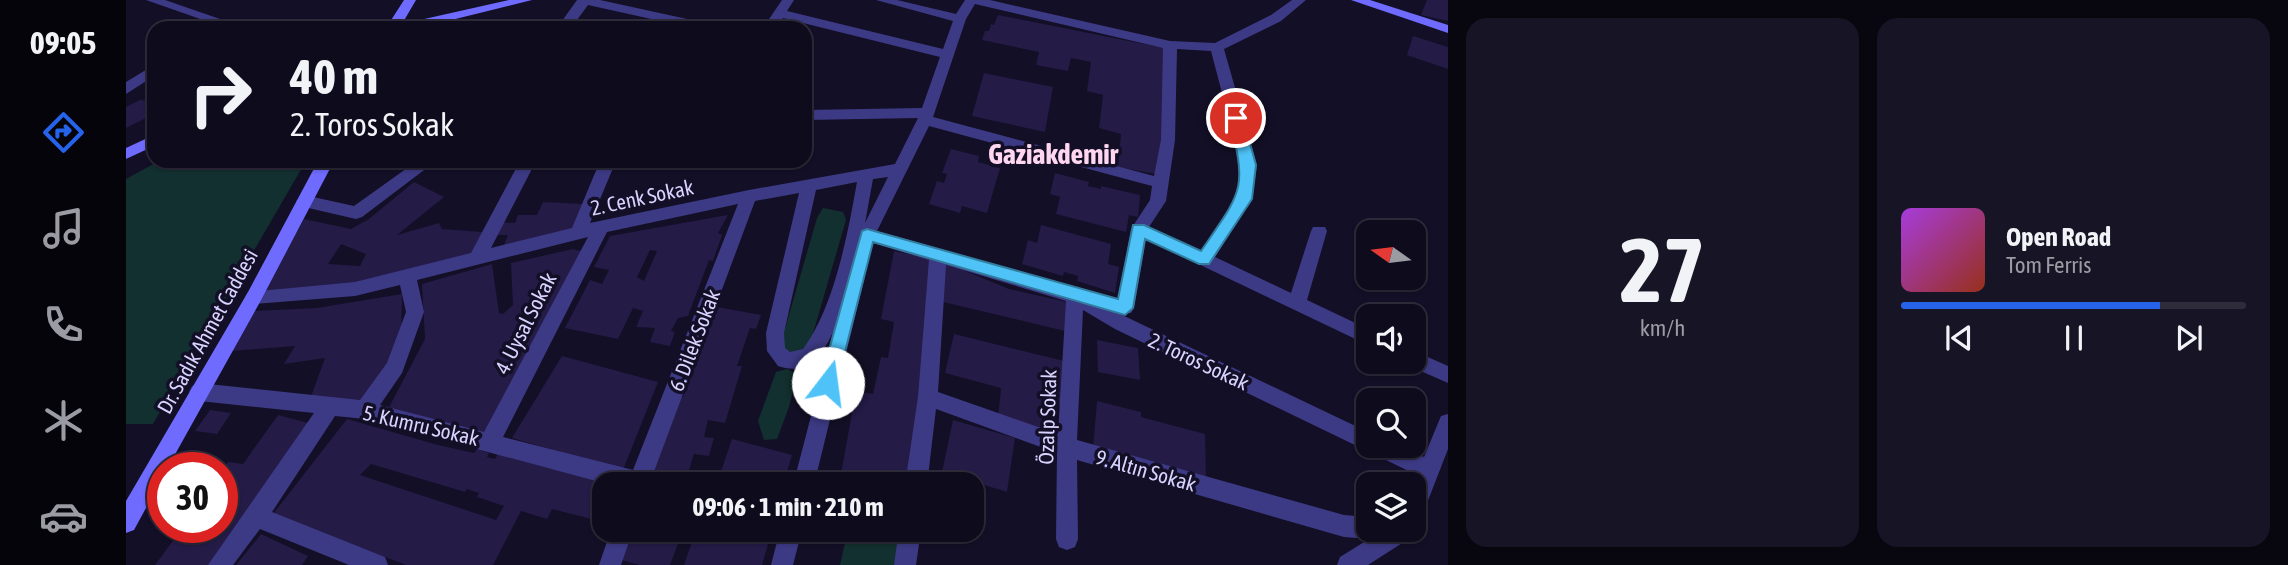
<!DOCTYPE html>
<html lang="en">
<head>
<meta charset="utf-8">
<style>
	:root { --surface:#0e0b1c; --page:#171425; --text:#f1f3f6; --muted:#9b9ba3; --line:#2e2b3b; --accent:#2563eb }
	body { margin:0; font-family:"Asap Condensed",sans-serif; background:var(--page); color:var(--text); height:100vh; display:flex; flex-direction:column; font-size:26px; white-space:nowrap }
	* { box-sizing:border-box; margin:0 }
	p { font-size:23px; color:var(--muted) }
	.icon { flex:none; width:38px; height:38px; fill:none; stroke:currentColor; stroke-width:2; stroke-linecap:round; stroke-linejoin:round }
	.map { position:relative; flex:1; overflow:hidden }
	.details { display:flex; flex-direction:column; gap:18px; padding:18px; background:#08060f; width:840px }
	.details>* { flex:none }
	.banner { position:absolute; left:21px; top:21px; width:665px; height:147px; border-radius:21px; box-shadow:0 2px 5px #0004,0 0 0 2px var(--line); background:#0e0b1c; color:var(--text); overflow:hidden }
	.needle { width:46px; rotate:284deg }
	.fabs { position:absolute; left:1230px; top:220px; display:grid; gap:14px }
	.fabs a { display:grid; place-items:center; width:70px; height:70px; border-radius:14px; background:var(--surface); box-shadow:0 2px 5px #0004,0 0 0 2px var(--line); font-size:35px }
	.speed { position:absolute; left:21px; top:452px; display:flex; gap:14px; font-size:35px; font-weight:700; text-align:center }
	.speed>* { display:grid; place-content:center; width:91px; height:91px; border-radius:50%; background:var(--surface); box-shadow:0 2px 5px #0004,0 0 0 2px var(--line); line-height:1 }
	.speed .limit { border:10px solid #d22; background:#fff; color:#111 }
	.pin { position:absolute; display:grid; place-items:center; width:60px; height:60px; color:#fff; margin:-30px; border:4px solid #fff; border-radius:50%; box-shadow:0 2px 7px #0007 }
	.me { position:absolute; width:77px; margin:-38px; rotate:15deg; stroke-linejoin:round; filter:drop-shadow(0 0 5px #0008) }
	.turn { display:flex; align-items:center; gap:24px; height:147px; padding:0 28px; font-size:32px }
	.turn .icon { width:91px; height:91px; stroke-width:2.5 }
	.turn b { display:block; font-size:49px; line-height:60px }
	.details .tile { flex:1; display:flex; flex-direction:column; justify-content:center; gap:10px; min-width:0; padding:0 24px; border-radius:21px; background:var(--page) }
	.details .dial { align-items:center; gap:0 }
	.dial b { font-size:91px; line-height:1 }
	.song { display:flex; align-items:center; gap:21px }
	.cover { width:84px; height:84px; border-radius:10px; background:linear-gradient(135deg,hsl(280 70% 55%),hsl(10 70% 35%)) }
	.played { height:7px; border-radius:4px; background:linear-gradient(90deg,var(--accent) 75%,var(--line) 75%) }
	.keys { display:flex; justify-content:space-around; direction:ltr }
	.details .tiles { flex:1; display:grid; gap:18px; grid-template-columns:repeat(2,1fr) }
	.trip { position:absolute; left:466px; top:472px; width:392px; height:70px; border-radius:21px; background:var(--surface); box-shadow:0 2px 5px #0004,0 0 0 2px var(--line); font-weight:700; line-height:70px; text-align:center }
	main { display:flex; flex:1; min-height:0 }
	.tabs { display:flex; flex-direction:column; width:126px; justify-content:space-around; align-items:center; background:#06040b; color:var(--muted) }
	.tabs .icon { width:49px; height:49px }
	.tabs .active { color:var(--accent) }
	.tabs b { font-size:32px; color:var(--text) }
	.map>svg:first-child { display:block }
</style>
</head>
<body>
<main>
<nav class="tabs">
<b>09:05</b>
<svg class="icon active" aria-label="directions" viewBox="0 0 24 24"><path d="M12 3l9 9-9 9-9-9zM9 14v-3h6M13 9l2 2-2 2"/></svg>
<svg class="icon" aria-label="music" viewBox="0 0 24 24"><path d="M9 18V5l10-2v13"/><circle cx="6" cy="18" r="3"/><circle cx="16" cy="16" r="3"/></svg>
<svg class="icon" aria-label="phone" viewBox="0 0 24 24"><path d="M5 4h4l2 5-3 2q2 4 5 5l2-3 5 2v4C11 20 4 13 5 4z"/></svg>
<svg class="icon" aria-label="climate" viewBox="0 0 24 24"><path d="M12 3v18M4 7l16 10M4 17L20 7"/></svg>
<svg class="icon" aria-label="car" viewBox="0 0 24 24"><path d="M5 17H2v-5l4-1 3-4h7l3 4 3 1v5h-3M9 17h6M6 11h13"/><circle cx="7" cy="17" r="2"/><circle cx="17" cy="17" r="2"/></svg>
</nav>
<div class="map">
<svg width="1322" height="565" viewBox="0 0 1322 565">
	<rect width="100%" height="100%" fill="#130f26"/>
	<g fill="#12302f">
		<polygon points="33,161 180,161 27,424 0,424 0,179"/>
		<polygon points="697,208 717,212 720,220 686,337 680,349 666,354 657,349 656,339 691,218"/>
		<polygon points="661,369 671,374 663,407 651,439 638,440 632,421 650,372"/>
		<polygon points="722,530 780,530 775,565 714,565"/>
	</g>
	<g fill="#241b47" fill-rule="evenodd">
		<polygon points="1301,0 1322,0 1322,21 1295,15"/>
		<polygon points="872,15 1038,48 1035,175 992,167 995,134 973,128 977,95 961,91 965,62 945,58 942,71 910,65 913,52 856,40 859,31 863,31 865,24 868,25"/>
		<polygon points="1287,36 1322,47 1322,69 1281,55"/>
		<polygon points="858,73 927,87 919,132 846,116"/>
		<polygon points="14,100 28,101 28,114 0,128 0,107"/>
		<polygon points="825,149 853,156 852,162 874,168 861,213 836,206 834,213 803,204 811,181 818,183 821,174 816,173"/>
		<polygon points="929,173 963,182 962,186 975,189 975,186 1014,195 1012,217 1003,215 1000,232 930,214 934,197 924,194"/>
		<path d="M288,182L318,197L271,235L313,223L316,229L356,232L349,257L231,286L137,293L178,219L225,229L243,219ZM215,244L240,254L234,266L202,264Z"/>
		<polygon points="417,202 459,204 447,232 376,250 382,235 365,235 373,222 389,223 392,215 411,215"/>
		<path d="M602,215L592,233L596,235L587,261L583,260L562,316L552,318L545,331L549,332L544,346L524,342L529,328L510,327L517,311L507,308L492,339L439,328L464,280L476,284L483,270L468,267L484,236ZM524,250L531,251L518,281L511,277Z"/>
		<polygon points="915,225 985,244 982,264 993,267 989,293 951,281 952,276 938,272 937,276 896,264 902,240 911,243"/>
		<polygon points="447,249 459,252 359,435 261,411 299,339 296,284 366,264 373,313 377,314 387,305 385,263"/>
		<polygon points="768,251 807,259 786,485 713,485 730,391 747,394 755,357 762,358 768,322 755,319"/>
		<polygon points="820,263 883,289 945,303 943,332 813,301"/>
		<polygon points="276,294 275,345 237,406 183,402 199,358 158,364 169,346 105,351 127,311 191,308"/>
		<polygon points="591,307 635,315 630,329 624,328 611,366 616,366 599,423 582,420 578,437 588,438 583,456 568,454 560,480 557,479 555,485 518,485 551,396 557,397 571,357 568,356 582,319 587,320"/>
		<polygon points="828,334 942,362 939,407 929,404 929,438 872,419 875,388 819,373"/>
		<polygon points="971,340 1012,348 1014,380 972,372"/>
		<polygon points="436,356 532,382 497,470 386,438"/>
		<polygon points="971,401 1015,412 1015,417 1079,434 1080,478 967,449"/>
		<polygon points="84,410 105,413 91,434 69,431"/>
		<polygon points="152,415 186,424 89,565 29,565 57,527 96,527 96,470 102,462 117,464"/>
		<path d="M221,419L312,445L348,453L351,449L363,453L361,457L369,459L372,453L485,481L483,485H478V498L469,520L426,509L421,519L395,511L367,565H280L147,514ZM245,464L339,492L341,489L353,493L351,497L378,506L370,520L234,475Z"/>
		<polygon points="827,420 889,438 881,492 816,472"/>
		<polygon points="606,439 666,455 657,485 623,485 593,477"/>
		<polygon points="501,530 557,530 544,565 514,565 491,559"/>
		<polygon points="570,530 646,530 636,565 558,565"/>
		<polygon points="135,534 182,556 176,565 110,565"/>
	</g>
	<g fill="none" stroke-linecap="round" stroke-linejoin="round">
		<g fill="#3d3a85" fill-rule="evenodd">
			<polygon points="20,0 39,0 120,28 100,28"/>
			<polygon points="451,0 474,0 584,24 591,28 566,28 462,5 445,28 431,28"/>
			<path d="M656,0H668L661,11L817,49L827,21L750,0H771L830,14L839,0H864L1044,41L1089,43L1145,15L1166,0H1180L1155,21L1098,49L1131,165L1126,199L1089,257L1165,293L1185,231L1187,227H1199L1201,231L1181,300L1242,329V345L1020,239L1008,308L1005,313L994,314L1242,432V446H1274L1298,457L1315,416L1322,414V449L1296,516L1288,519L1287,485L1291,475L989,329L957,310L951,440L1218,515L1242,517V530H1252L1251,534L1256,530H1287L1284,538L1242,565H1211L1214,557L1243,539L1218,537L951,460L952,539L949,547L941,550L933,547L930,539L931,453L810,409L801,485H779L792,397L803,260L747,243L688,485H667L707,332C696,356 682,376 652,366L641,351L640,333L673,193L629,201L523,485H485L239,419L209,416L146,512L259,557L262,565H223L134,529L107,565H82L188,413L73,401L66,398L63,392L66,386L73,383L234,400L261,363L280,312L274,285L229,296L128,304L122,302L119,297L122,292L229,282L345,253L394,161H410L365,248L446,228L474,161H490L464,223L623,190L769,164L792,118L679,120V110L796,108L814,57L657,18L651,28H637ZM849,4L1037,48L1035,140L1028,176L807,117L840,19ZM1051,49L1085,51L1115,165L1110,198L1075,251L1023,227L1040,201L1049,140ZM803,126L1026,186L1024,200L1005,229L992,299L751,231ZM762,177L739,223L747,179ZM731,182C722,233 708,308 677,349L664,352L659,348L658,333L690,190ZM612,204L507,470L377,437L481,232ZM462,237L358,432L254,405L276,373L298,312L291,280ZM820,265L940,301L932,434L812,392Z"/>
			<polygon points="28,65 28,76 0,94 0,82"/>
			<polygon points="291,161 310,161 236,217 230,219 178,207 170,201 178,195 228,206"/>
			<polygon points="1288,351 1322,366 1322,383 1281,365 1280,362 1288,362"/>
			<polygon points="485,530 507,530 495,565 473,565"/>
			<polygon points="654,530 676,530 667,565 645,565"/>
			<polygon points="773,530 795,530 790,565 768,565"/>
		</g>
		<g fill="#6f6bff" fill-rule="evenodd">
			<polygon points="278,0 290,0 276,24 383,0 406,0 293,28 260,28"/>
			<polygon points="1225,0 1244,0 1322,25 1322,33"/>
			<polygon points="28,135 28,146 0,159 0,148"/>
			<polygon points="192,161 208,161 134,302 42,467 37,467 37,477 8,530 0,533 0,501 122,292"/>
		</g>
	</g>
	<path fill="#4fc3f7" stroke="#337fa1" stroke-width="2" d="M1110,113L1117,118L1130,165L1126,199L1083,264H1073L1019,239L1007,308L999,315L747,242L711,383L709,388H696L694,383L736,231L741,229L992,299L1007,225H1018L1075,251C1116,191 1122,190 1103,118Z"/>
	<g text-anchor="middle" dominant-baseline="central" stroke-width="7" stroke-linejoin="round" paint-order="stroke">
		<g font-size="21" fill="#d9d4ff" stroke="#130f26">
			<text transform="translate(516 197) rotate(-12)">2. Cenk Sokak</text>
			<text transform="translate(399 323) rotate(-63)">4. Uysal Sokak</text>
			<text transform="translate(81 331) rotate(-61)">Dr. Sadık Ahmet Caddesi</text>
			<text transform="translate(568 340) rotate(-69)">6. Dilek Sokak</text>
			<text transform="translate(1073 361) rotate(25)">2. Toros Sokak</text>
			<text transform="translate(921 417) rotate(-88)">Özalp Sokak</text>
			<text transform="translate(295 425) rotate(13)">5. Kumru Sokak</text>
			<text transform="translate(1020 470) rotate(16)">9. Altın Sokak</text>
		</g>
		<g font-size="28" font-weight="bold" fill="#ffd6f0" stroke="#130f26">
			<text x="927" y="154">Gaziakdemir</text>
		</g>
	</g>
</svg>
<div class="fabs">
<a><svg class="needle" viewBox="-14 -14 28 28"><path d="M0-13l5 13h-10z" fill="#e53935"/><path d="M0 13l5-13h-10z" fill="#9b9ba3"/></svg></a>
<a><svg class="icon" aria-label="sound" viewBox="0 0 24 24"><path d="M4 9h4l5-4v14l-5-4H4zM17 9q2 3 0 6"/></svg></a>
<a><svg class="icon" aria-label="search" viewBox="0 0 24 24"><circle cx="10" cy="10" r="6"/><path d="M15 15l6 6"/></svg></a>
<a><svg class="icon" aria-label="layers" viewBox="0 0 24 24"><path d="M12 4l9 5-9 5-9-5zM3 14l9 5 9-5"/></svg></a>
</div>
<div class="speed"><div class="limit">30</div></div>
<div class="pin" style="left:1110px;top:118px;background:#d93025"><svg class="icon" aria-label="arrive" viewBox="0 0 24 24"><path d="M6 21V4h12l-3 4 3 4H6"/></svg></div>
<svg class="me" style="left:702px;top:383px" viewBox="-20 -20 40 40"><circle r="19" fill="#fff"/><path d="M0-13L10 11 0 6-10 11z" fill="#4fc3f7"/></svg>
<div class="trip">09:06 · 1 min · 210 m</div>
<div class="banner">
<div class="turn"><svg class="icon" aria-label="right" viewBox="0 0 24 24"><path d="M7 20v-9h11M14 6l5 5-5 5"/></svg><div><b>40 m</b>2. Toros Sokak</div></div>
</div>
</div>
<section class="details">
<div class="tiles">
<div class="tile dial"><b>27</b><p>km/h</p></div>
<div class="tile">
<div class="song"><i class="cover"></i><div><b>Open Road</b><p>Tom Ferris</p></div></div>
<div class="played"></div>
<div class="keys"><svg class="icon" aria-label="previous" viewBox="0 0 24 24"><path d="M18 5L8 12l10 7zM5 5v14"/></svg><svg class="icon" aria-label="pause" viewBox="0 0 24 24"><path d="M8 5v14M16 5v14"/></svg><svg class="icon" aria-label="next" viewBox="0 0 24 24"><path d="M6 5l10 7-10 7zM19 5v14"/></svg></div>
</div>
</div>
</section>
</main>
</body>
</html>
